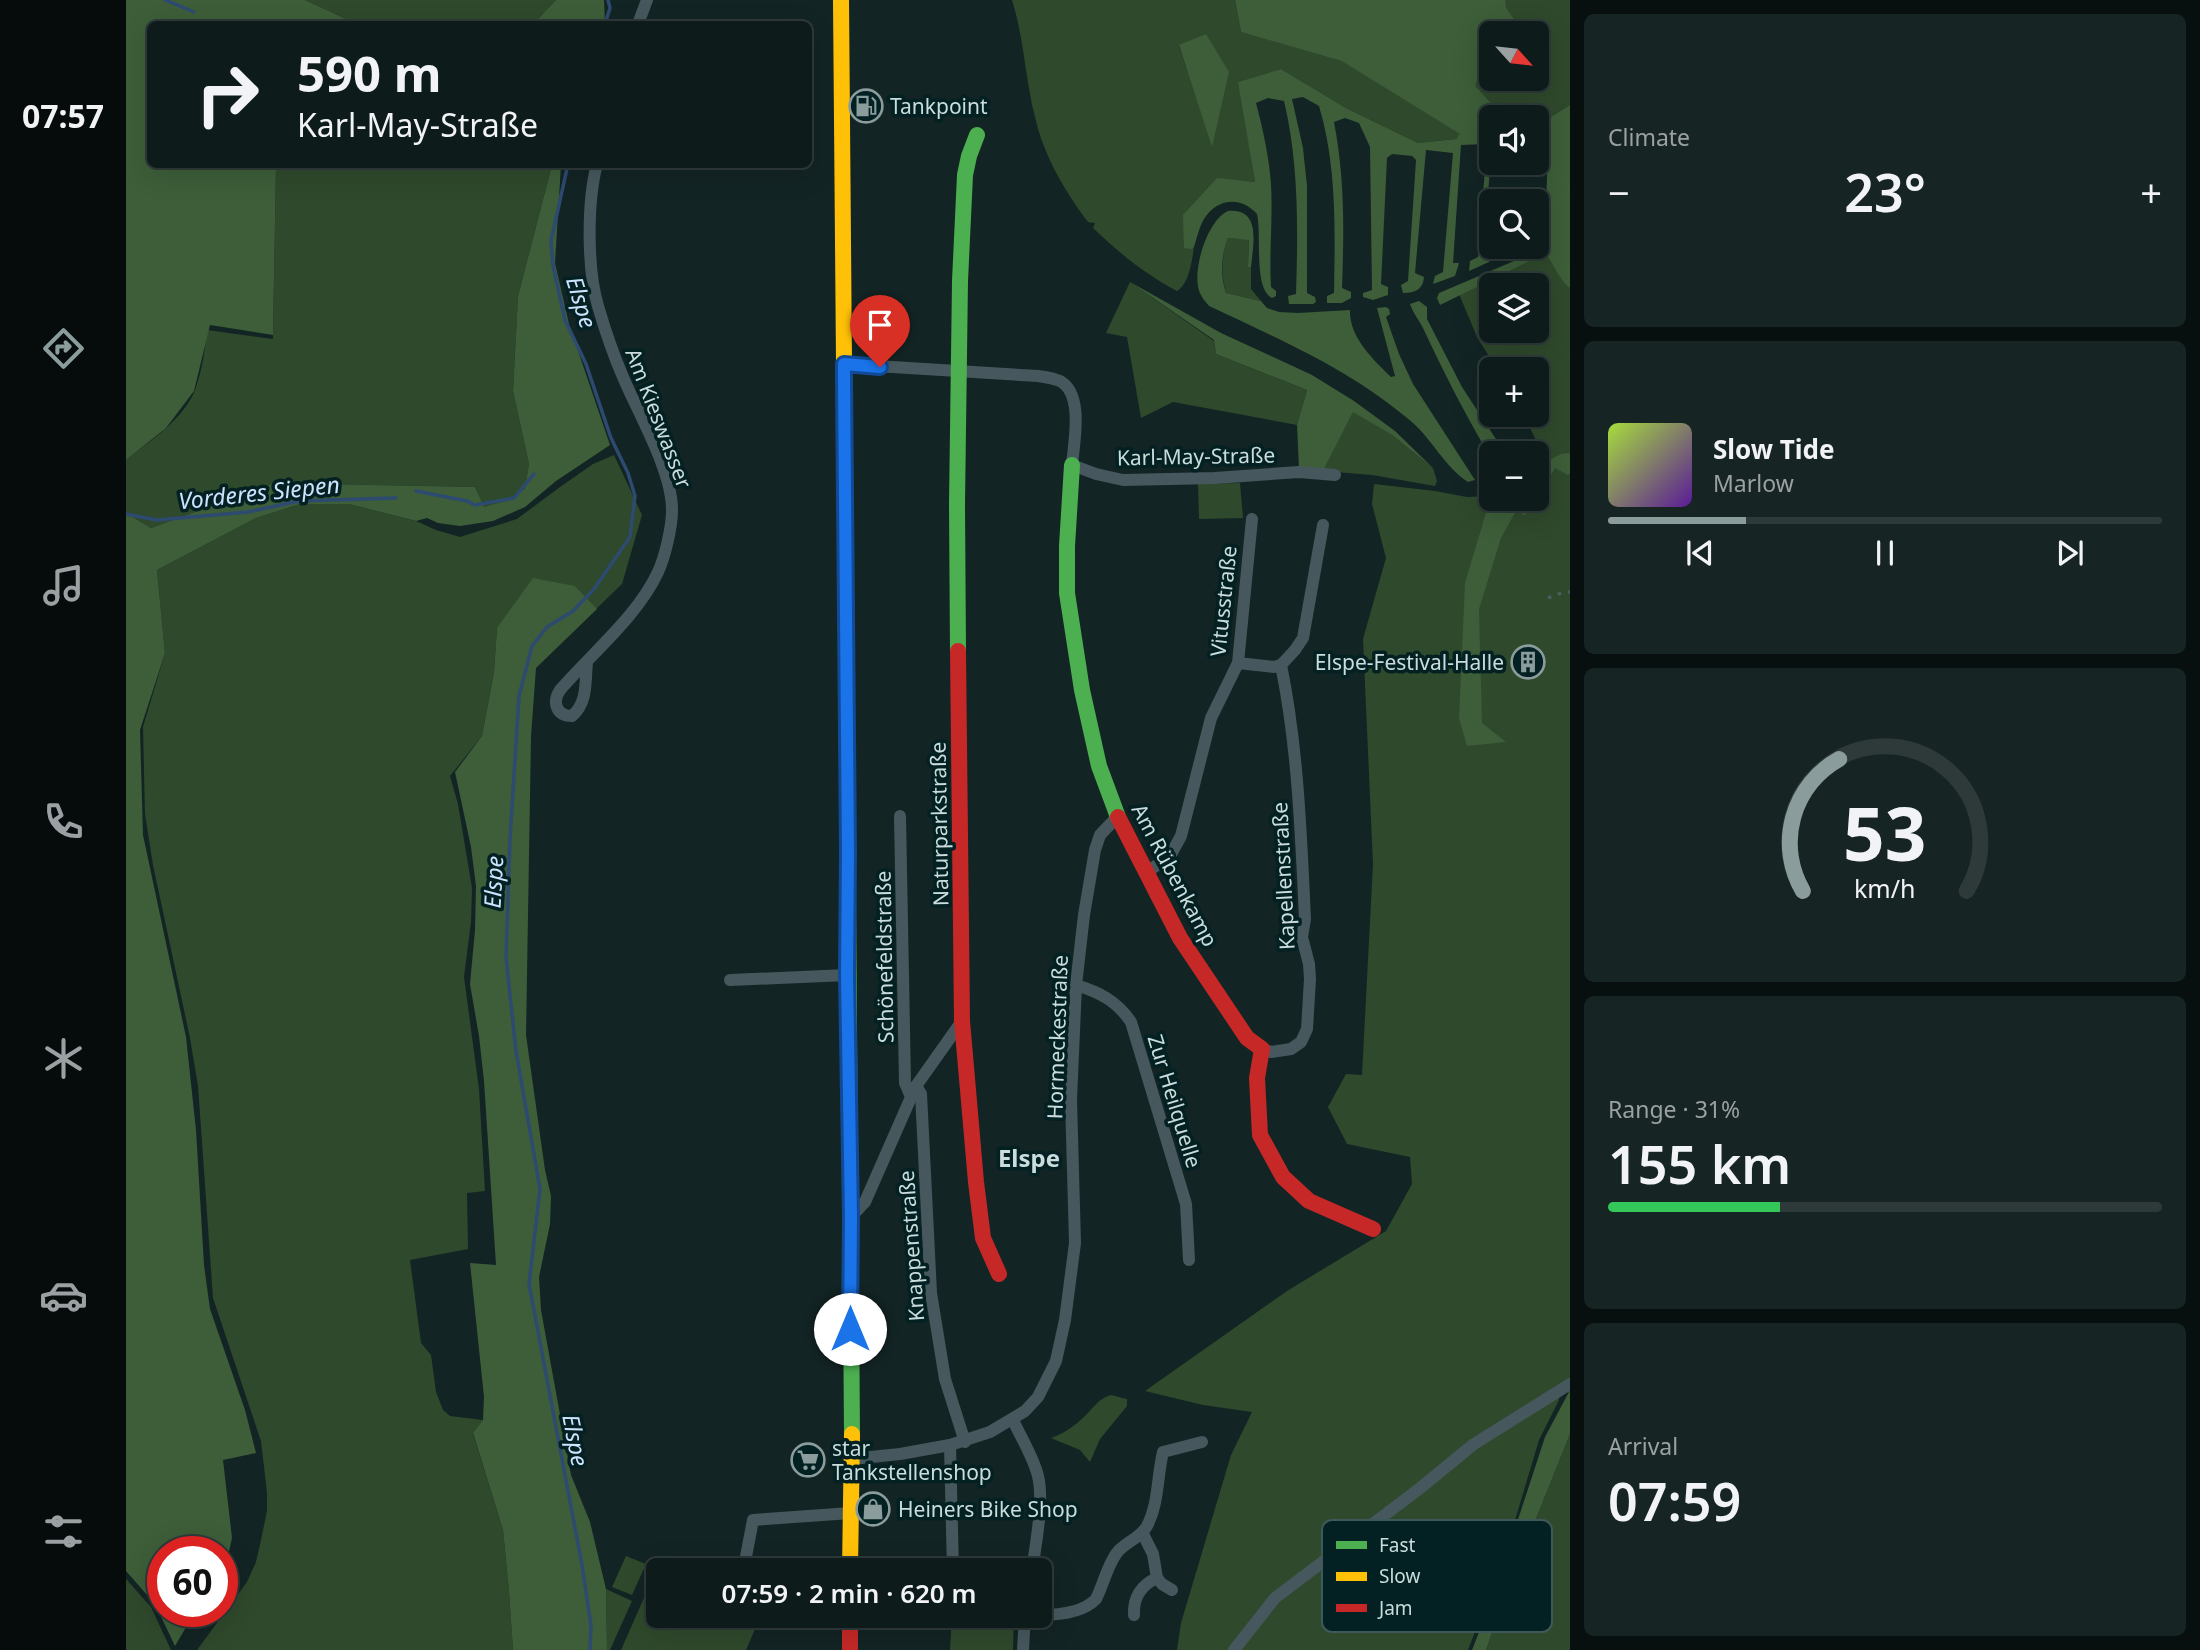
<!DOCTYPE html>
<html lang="en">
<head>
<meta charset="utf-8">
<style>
	:root { --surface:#0e1b1b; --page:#172424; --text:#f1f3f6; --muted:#9ba1a3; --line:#2e393a; --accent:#8b9c9c }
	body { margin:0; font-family:"Noto Sans",sans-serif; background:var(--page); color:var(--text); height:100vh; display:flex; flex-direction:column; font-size:26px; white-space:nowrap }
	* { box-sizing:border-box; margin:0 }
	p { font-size:23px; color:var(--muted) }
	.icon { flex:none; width:38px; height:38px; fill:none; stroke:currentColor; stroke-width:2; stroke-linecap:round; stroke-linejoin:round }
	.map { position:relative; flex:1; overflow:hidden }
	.side { display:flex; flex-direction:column; gap:14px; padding:14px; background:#080f0f; width:630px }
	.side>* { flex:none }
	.hud { position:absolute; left:21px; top:21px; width:665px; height:147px; border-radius:10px; box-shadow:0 7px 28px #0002,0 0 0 2px var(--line); background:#0e1b1b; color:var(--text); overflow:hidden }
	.needle { width:46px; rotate:117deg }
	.fabs { position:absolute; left:1353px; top:21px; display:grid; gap:14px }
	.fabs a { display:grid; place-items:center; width:70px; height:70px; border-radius:10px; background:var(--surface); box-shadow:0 7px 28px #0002,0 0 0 2px var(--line); font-size:35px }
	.speed { position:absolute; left:21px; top:1536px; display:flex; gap:14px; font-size:35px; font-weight:700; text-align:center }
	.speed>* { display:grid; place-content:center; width:91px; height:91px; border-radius:50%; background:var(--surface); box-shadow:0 7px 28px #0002,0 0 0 2px var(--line); line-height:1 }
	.speed .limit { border:10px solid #d22; background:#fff; color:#111 }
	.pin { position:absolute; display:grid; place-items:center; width:60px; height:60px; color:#fff; margin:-72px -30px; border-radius:50% 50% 50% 0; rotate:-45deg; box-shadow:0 0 7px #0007 }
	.pin .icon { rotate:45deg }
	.me { position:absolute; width:77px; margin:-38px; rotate:0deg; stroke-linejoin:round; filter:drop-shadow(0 0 5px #0008) }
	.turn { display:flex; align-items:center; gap:24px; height:147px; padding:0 35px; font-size:32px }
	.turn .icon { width:91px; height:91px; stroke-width:2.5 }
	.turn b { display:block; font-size:49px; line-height:60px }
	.big { font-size:52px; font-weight:600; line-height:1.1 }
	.side .widget { flex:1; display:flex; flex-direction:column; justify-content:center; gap:10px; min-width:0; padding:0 24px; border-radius:10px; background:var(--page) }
	.side .dial { align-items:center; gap:0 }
	.dial svg { height:182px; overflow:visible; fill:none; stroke:var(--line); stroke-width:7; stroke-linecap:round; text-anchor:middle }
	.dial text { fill:var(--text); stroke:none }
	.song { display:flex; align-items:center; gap:21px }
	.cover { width:84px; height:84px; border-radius:10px; background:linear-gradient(135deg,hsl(80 70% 55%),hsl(270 70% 35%)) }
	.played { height:7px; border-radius:4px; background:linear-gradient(90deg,var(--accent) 25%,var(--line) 25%) }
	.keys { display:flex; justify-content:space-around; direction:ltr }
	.heat { display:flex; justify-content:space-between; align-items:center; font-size:38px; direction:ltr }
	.charge { height:10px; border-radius:5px; background:linear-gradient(90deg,#34c759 31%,var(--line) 0) }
	.trip { position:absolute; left:520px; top:1558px; width:406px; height:70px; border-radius:10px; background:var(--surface); box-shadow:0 7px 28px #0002,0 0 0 2px var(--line); font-weight:600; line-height:70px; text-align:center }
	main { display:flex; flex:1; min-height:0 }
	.menu { display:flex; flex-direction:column; width:126px; justify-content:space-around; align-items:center; background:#060b0b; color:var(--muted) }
	.menu .icon { width:49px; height:49px }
	.menu .active { color:var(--accent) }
	.menu b { font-size:32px; color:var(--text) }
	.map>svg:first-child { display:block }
</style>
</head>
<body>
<main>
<nav class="menu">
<b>07:57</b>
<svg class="icon active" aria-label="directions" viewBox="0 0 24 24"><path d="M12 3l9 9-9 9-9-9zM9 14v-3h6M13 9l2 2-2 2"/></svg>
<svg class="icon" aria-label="music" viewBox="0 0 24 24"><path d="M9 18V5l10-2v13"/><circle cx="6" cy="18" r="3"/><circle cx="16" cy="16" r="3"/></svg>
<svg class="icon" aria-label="phone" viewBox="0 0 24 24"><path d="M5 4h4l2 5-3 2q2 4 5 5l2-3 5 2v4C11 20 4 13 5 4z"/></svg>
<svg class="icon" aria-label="climate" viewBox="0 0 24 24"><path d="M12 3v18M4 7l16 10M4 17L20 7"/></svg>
<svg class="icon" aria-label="car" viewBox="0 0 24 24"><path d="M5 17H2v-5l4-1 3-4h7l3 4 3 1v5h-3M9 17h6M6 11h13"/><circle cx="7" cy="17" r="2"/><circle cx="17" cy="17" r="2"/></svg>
<svg class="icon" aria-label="filters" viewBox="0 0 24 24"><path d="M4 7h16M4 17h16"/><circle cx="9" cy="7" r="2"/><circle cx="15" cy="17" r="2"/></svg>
</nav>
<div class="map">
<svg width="1444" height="1650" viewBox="0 0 1444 1650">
	<rect width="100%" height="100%" fill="#132424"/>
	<g fill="#2f492c" fill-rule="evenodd">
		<polygon points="179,0 430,0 407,24 231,24"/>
		<path d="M886,0H1109L1115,32L1216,60L1335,134L1330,139L1292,143L1220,108L1155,69L1113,82L1129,182L1091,179L1066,249L1068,247C1066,261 1063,284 1051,291C1019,274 993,253 967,228L969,223L962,222C938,190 918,156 909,117C899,78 898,38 886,0ZM1080,35L1087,145L1053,46Z"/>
		<path d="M1116,0H1444V105L1423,118L1378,117L1357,95ZM1365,33H1410V79H1365Z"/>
		<path d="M1444,136V1379L1433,1387V1400L1413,1440L1381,1547L1342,1650H1051L1055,1623L1105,1455L1126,1412L1077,1405L1019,1391L1161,1291L1260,1231L1286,1184L1284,1157L1221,1144L1202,1107L1220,1074L1236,1075L1247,864L1237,639L1260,558L1246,504L1248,484L1309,491L1341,497L1365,496V499H1410L1411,467L1419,461L1423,454L1420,444L1413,447L1398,415H1410V369H1371L1351,337L1333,294L1414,256V246L1428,235ZM1365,285H1410V331H1365Z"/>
		<path d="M150,165H426L392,296L387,391L403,464L399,488L387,499L358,508L349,487L148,483L25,528L0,513V460C25,440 57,420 69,390C76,371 79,350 81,330L147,339Z"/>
		<path d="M1102,238L1123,239L1122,267H1125V289L1135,301L1100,293C1095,275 1095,256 1102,238Z"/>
		<polygon points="1004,282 1088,341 1090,354 1181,390 1171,425 1047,402 1015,418 1001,337 980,333"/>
		<polygon points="1227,411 1266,435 1307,468 1311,481 1309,486 1246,475 1197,471"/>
		<polygon points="488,455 516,515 496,584 470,609 449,586 371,628 368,672 356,736 324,776 332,804 346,888 345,922 338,977 353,1089 359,1191 341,1193 342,1249 284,1260 295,1343 305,1355 310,1392 317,1410 324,1416 357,1420 347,1434 377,1530 383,1591 387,1650 71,1650 121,1582 130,1562 135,1540 141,1511 141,1493 135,1441 87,1298 72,1086 64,1038 27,865 19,814 17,727 39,653 31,570 130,518 174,504 223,504 290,521 310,530 334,537 391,519 434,487 467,464"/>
		<polygon points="1114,483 1117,518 1073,519 1072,484"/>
		<path d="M985,1395L1001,1399V1406L974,1439L964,1462L954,1450L925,1438C937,1434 950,1425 959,1416C967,1408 973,1398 985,1395Z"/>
		<polygon points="1444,1434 1444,1650 1360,1650 1379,1596"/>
		<polygon points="500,1556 520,1564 506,1595 486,1587"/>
		<polygon points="532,1566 541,1570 532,1570 532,1615 635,1615 620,1650 495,1650"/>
		<polygon points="0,1579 25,1607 45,1650 0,1650"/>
		<polygon points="480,1589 506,1601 484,1650 481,1650"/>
		<polygon points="826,1615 888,1617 887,1650 824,1650"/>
	</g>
	<g fill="#3d5e39">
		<polygon points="0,0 179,0 231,24 24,24 24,164 150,165 147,335 84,325 68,391 40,428 0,460"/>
		<polygon points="430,0 478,0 479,24 407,24"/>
		<path d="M1109,0H1379L1380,8L1398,33H1365V43L1363,44L1349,86L1378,117H1365V153L1358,251L1366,253L1363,262L1343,271L1344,261L1352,257L1361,144L1335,145L1327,263H1333L1329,276L1307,284L1309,276L1317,272L1327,153L1300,150L1289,273L1298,277C1297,289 1290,293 1277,293L1275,285L1282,281L1290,160L1286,156L1266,154L1261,158L1255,284L1262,287V295L1247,300L1237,297V293L1246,290L1244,147L1233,123L1219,118L1208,122C1219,179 1218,231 1216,288L1225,292V298L1216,303H1201V296L1208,293C1209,230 1211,166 1193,106L1177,97L1166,99L1177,148L1181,186V293L1189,297L1190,302L1187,304H1163L1162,296L1170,294C1172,230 1173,164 1158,101L1142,98L1130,103C1137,130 1143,156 1145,184C1147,218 1143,253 1145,287L1150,291V296L1146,298C1127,288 1136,235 1131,214C1115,196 1091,198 1078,219C1073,227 1071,238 1068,247L1066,249L1058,248L1057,215L1091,178L1129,182L1112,82L1155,69L1220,108L1292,143L1330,139L1334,134L1216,61L1115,32Z"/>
		<polygon points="1080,34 1103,72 1086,147 1053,45"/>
		<path d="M1444,105V288C1430,277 1427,260 1415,247L1414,256L1314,305L1311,298L1313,293L1388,261L1399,255L1403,247H1410L1411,241L1419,237L1423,118Z"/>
		<polygon points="426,165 435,165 429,263 443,324 484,445 430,481 399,507 367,521 334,526 312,523 301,518 290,521 223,504 174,504 130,518 31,570 39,653 14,730 17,835 60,1037 70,1130 78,1265 84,1309 119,1410 130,1453 97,1460 106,1538 98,1574 96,1576 96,1552 37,1552 37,1612 69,1612 49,1646 29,1604 0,1571 0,513 25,528 148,483 349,487 358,507 387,499 399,488 403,464 387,391 392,296"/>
		<path d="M1102,211C1136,208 1127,245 1125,267H1122L1123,240L1102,238C1095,256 1094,275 1100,293L1135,301L1141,308L1153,312L1172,313L1224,310C1223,337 1247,359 1265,377L1269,376L1251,308L1260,307L1263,309L1264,314L1260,317L1273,354L1287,384L1349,480L1342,482C1319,467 1307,441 1287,423C1226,370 1155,340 1083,306C1078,300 1073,294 1072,286C1068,265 1082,220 1102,211Z"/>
		<polygon points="1004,282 1095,333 1186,375 1228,401 1269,431 1307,468 1266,435 1227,412 1197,471 1173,468 1171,425 1181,390 1090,354 1088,340"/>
		<path d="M1293,301L1301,307V319L1336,387L1379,453H1365V458C1340,416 1318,373 1297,328C1293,320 1287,313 1284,304Z"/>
		<polygon points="1444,453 1444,473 1442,475 1429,468 1411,499 1410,499 1411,467 1435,454"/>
		<polygon points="1365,496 1365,499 1408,499 1399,515 1390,511 1375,538 1353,609 1356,723 1380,742 1341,746 1333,718 1339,583"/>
		<polygon points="407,578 449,586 471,609 410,668 405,736 400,1035 419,1170 425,1196 424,1224 413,1277 415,1310 445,1475 464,1522 480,1589 481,1650 387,1650 383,1591 377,1530 347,1433 357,1420 358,1397 344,1263 370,1265 358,1081 353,1036 344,984 349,930 350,886 345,847 329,772 356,736 368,672 371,628"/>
		<polygon points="1444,1390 1444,1434 1379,1596 1360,1650 1346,1650 1365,1602 1419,1437"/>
	</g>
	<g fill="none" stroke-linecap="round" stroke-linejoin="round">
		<g stroke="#2d4a70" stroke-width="3.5">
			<polyline points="39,0 68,12"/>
			<polyline points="102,23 133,24"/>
			<polyline points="479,24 484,8 482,0"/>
			<polyline points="442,164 425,241 427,266 439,320 460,364 485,438 502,473 509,496 504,537 468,589 447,611 421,627 406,646 393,696 384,839 380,957 390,1051 414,1189 403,1284 456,1565 465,1625 464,1650"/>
			<polyline points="290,491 341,501 349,505 388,498 408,474"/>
			<polyline points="0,514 31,520 122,512 173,501 270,498"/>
		</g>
		<g stroke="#46585e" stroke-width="12">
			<polyline points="512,24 521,0"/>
			<path d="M718,364L912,376C919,377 927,378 934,381C958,394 948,442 946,465L970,474L997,480L1089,478L1173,472L1209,475"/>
			<path d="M461,662C459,681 462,703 446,716C430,716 426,702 434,690C466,653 511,617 532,572C539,557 546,527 546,510C546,470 512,413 497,377C487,354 479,330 472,306C461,269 461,202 471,164"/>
			<polyline points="1112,663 1148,667 1155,665"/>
			<polyline points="774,816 779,1083 785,1097"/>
			<polyline points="1021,872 1044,856 1055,836 1085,718 1112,663 1126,519"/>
			<polyline points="604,980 721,975"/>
			<path d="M950,985C973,992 991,1001 1005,1022L1060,1204L1063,1260"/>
			<path d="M1136,1049L1145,1052L1165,1049L1175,1042L1181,1029L1184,979L1183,964L1176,937L1179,919C1175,834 1172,748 1155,665L1169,650L1177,638L1197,525"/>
			<polyline points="790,1086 795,1094 805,1293 819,1379 839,1442"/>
			<polyline points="725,1217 739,1202 790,1086 836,1021"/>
			<path d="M887,1420C895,1438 907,1456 912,1476C918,1501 910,1543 906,1570"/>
			<polyline points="824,1445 827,1570"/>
			<polyline points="726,1459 774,1454 824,1445 864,1432 899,1411 912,1397 930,1361 939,1320 949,1243 945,1100 950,985 958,915 969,850 974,835 992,816"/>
			<polyline points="618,1567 627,1520 725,1513"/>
			<polyline points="1031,1578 1036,1584 1046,1590"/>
			<path d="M914,1615C931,1615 957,1613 970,1599C977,1585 981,1567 990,1554C998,1542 1014,1539 1021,1526C1033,1503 1031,1476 1037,1452L1076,1442"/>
			<path d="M1008,1615C1007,1598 1015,1585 1031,1578L1027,1554L1017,1534"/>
			<polyline points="897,1650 899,1615"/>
			<polyline points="1108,1650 1149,1598 1293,1489 1348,1444 1444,1384"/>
		</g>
		<g stroke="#4caf50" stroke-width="16">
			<polyline points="946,465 941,546 941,593 956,690 973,766 992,817"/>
			<polyline points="832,651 831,504 834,281 839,175 843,156 851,135"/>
			<polyline points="722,888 726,1434"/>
		</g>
		<g stroke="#ffc107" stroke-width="16">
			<polyline points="715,0 720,605"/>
			<polyline points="724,1570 726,1434"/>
		</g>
		<g stroke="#c62828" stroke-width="16">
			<polyline points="720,605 722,888"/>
			<polyline points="832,651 836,1021 850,1182 857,1238 873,1274"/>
			<polyline points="992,817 1054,938 1121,1038 1136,1049 1131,1078 1134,1135 1157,1177 1183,1201 1247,1229"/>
			<polyline points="724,1615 724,1650"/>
		</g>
		<polyline stroke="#4e5c60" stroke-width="3.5" stroke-dasharray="3.5 7" stroke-linecap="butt" points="1422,598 1431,594 1444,592"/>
	</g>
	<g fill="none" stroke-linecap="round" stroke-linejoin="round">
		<defs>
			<polyline id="route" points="724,1329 725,1217 721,975 722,853 718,376 718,364 754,367"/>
		</defs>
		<use href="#route" stroke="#114b97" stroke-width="18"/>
		<use href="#route" stroke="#1a73e8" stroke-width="12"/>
	</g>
	<defs>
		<symbol id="fuel-ring" viewBox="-11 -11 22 22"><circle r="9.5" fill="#032122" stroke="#8b9c9c" stroke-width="1.5"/><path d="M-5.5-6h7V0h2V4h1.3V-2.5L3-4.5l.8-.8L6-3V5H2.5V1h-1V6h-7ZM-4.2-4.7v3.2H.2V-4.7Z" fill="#8b9c9c"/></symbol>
		<symbol id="building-ring" viewBox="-11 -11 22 22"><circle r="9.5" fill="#032122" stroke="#8b9c9c" stroke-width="1.5"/><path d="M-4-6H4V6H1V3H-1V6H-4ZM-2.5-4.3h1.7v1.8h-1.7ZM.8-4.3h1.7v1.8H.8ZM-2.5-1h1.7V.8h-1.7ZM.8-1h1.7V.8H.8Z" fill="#8b9c9c"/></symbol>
		<symbol id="supermarket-ring" viewBox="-11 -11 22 22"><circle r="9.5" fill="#032122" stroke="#8b9c9c" stroke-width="1.5"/><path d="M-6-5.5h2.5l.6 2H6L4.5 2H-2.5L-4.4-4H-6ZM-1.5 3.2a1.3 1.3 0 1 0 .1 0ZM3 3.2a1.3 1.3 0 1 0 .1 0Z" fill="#8b9c9c"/></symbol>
		<symbol id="shop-ring" viewBox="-11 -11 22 22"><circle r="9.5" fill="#032122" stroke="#8b9c9c" stroke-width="1.5"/><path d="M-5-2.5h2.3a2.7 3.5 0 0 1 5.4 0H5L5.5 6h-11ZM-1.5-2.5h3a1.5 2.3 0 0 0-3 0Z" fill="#8b9c9c"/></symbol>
	</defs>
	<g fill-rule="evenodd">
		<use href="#fuel-ring" x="721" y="87" width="38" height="38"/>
		<use href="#building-ring" x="1383" y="643" width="38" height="38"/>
		<use href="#supermarket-ring" x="663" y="1441" width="38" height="38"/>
		<use href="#shop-ring" x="728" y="1490" width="38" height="38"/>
	</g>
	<g text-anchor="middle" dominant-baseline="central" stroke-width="7" stroke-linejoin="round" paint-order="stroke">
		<g font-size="21" fill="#cbdcdc" stroke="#032122" text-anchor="start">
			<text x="764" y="106">Tankpoint</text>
			<text x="1378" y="662" text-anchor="end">Elspe-Festival-Halle</text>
			<text x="706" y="1448">star<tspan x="706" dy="24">Tankstellenshop</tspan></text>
			<text x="772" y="1509">Heiners Bike Shop</text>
		</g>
		<g font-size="21" fill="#cbdcdc" stroke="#032122">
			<text transform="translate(533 418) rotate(69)">Am Kieswasser</text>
			<text transform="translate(1070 456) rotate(-1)">Karl-May-Straße</text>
			<text transform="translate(1097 601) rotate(-84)">Vitusstraße</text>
			<text transform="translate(813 824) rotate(-91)">Naturparkstraße</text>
			<text transform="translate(1049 875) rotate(62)">Am Rübenkamp</text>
			<text transform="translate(1157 876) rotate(-93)">Kapellenstraße</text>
			<text transform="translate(758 957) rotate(-91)">Schönefeldstraße</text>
			<text transform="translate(931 1037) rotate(-88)">Hormeckestraße</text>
			<text transform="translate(1049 1101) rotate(73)">Zur Heilquelle</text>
			<text transform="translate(785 1246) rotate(-94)">Knappenstraße</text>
		</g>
		<g font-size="23" font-style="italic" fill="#cfe3ff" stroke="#032122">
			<text transform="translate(456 302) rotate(73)">Elspe</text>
			<text transform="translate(133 492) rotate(-6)">Vorderes Siepen</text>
			<text transform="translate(367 882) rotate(-87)">Elspe</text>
			<text transform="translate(450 1440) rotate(79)">Elspe</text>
		</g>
		<g font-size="24" font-weight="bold" fill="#cbdcdc" stroke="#032122">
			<text x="903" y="1157">Elspe</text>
		</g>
	</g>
	<rect x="1196" y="1520" width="230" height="112" rx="10" fill="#032122" stroke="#3f595a" stroke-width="2"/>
	<rect x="1210" y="1541" width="31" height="8" fill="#4caf50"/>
	<rect x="1210" y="1572" width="31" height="9" fill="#ffc107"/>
	<rect x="1210" y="1604" width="31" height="8" fill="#c62828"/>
	<g font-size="19" fill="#cbdcdc">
		<text x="1253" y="1552">Fast</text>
		<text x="1253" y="1583">Slow</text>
		<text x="1253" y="1615">Jam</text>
	</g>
</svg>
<div class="fabs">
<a><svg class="needle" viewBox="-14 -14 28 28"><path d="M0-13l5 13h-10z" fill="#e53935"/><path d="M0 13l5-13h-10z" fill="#9ba1a3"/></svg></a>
<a><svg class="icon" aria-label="sound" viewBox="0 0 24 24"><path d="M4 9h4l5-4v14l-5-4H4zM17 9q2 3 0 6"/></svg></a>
<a><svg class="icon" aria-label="search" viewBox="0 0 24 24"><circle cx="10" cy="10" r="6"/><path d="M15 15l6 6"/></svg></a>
<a><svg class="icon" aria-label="layers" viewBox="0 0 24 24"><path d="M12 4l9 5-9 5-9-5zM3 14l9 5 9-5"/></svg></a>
<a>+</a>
<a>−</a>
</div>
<div class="speed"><div class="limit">60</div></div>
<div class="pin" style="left:754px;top:367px;background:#d93025"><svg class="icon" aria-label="arrive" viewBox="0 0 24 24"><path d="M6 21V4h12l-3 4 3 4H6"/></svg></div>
<svg class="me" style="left:724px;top:1329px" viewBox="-20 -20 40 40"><circle r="19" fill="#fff"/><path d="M0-13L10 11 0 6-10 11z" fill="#1a73e8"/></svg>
<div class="trip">07:59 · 2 min · 620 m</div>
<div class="hud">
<div class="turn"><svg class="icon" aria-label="right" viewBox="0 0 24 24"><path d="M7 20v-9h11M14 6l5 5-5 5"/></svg><div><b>590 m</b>Karl-May-Straße</div></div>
</div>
</div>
<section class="side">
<div class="widget"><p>Climate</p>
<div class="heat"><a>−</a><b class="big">23°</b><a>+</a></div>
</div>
<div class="widget">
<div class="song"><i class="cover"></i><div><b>Slow Tide</b><p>Marlow</p></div></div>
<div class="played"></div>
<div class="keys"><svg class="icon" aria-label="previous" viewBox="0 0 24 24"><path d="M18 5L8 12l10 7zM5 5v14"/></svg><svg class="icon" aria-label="pause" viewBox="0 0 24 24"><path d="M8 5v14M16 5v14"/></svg><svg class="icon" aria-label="next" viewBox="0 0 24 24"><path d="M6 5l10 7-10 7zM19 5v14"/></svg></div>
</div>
<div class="widget dial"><svg viewBox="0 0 100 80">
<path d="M14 69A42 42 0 1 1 86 69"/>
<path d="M14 69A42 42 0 0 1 30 11" stroke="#8b9c9c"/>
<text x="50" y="56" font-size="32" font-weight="700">53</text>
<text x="50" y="72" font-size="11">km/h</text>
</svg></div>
<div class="widget"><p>Range · 31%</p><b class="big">155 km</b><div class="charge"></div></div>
<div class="widget"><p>Arrival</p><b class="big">07:59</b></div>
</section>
</main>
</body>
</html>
